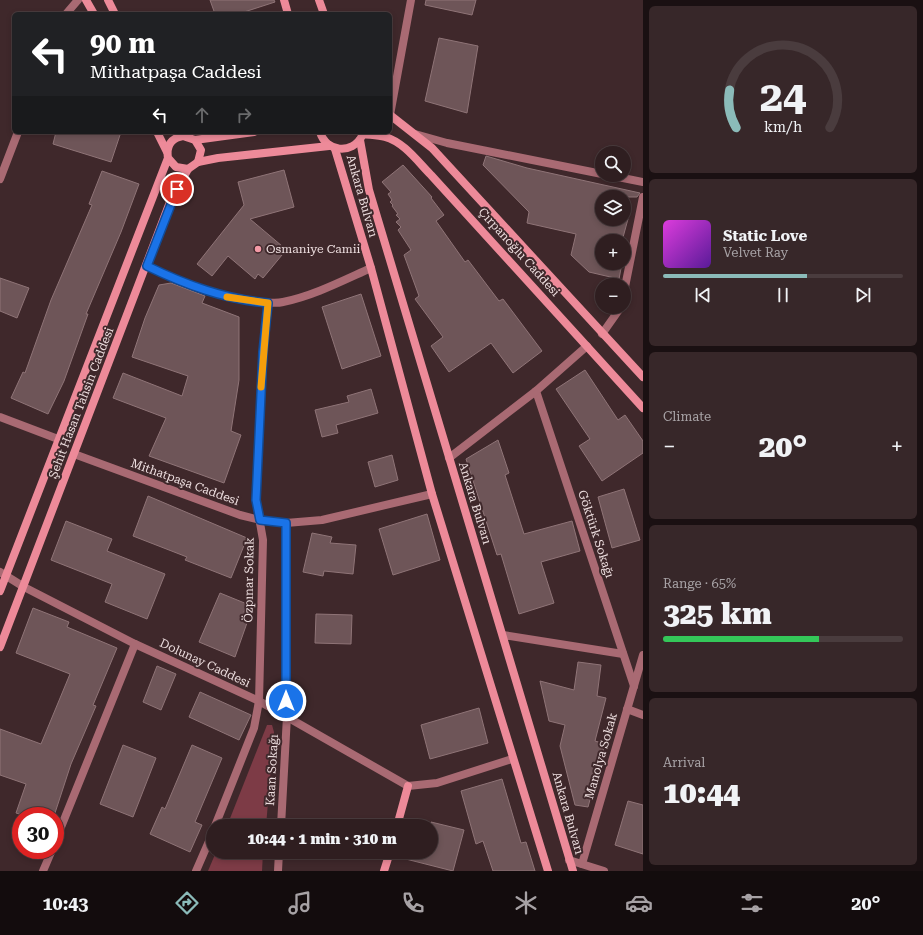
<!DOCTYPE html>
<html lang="en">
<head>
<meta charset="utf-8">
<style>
	:root { --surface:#2f1e20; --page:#372729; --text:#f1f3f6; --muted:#a7a2a5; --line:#4a3c3e; --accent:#8bbbb9 }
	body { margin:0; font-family:"Roboto Serif",serif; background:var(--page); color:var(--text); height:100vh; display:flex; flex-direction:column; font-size:15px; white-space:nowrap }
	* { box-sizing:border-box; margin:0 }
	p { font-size:13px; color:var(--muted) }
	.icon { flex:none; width:22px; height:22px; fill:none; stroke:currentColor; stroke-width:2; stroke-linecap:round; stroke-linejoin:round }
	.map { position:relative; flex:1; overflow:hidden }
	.side { display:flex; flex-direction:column; gap:6px; padding:6px; background:#1a1012; width:280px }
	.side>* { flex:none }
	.banner { position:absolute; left:12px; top:12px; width:380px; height:122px; border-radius:6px; box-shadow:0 2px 6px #0003,0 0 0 1px var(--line); background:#202124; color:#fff; overflow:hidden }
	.fabs { position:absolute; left:595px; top:146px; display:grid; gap:8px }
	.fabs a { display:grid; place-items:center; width:36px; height:36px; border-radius:50%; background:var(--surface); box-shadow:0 2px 6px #0003,0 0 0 1px var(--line); font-size:20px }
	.speed { position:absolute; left:12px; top:807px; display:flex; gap:8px; font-size:20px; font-weight:700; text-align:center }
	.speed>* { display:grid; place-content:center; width:52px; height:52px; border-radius:50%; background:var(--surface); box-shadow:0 2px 6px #0003,0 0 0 1px var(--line); line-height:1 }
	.speed .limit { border:6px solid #d22; background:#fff; color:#111 }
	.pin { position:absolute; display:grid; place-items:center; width:34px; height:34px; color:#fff; margin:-17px; border:2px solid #fff; border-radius:50%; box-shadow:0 1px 4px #0007 }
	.me { position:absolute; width:44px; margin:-22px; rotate:0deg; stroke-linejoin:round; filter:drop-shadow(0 0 3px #0008) }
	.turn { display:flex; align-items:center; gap:14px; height:84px; padding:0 12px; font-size:18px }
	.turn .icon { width:52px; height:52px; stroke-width:2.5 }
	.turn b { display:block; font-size:28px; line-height:34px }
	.lanes { display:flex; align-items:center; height:38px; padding:0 12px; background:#0003; justify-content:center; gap:20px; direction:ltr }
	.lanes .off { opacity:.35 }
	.big { font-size:30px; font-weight:800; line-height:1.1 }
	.side .tile { flex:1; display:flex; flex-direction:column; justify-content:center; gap:6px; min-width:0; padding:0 14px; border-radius:6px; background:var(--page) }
	.side .dial { align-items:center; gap:0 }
	.dial svg { height:104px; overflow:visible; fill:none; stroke:var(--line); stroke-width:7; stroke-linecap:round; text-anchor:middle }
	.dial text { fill:var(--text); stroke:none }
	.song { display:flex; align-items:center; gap:12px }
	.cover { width:48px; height:48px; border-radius:6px; background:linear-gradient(135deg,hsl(300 70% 55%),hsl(270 70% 35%)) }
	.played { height:4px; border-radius:2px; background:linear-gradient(90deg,var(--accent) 60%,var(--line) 60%) }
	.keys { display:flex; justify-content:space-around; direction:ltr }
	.heat { display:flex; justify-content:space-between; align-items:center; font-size:22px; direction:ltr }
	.charge { height:6px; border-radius:3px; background:linear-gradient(90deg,#34c759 65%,var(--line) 0) }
	.trip { position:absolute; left:206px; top:819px; width:232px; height:40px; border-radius:20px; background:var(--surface); box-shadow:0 2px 6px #0003,0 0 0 1px var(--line); font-weight:800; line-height:40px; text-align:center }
	.dock { display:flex; height:64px; justify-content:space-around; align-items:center; background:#130c0d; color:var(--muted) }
	.dock .icon { width:28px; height:28px }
	.dock .current { color:var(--accent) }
	.dock b { font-size:18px; color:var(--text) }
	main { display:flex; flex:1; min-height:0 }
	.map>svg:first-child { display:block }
</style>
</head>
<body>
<main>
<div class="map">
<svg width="643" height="871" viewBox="0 0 643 871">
	<rect width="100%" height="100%" fill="#3f282b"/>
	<g fill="#7d3b46">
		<polygon points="267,725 272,725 274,732 266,826 227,826"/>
		<polygon points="216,852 263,852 262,871 208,871"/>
	</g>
	<g fill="#6e5558" stroke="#8f7477">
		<polygon points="210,0 274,0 275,2 238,14 215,14"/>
		<polygon points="426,0 476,0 472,15 425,5"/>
		<polygon points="439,38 478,46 467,113 425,101"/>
		<polygon points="56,132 121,132 111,162 53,144"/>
		<polygon points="486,156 527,168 640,193 637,197 602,197 602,219 628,219 622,241 602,241 602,263 622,263 619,279 589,272 571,255 576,234 527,223 529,212 483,165"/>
		<polygon points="403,165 432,197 431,198 444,215 436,221 465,262 468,260 499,301 503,299 542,351 513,373 491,343 449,372 431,346 443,337 415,299 419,296 404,255 411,250 398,230 401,227 396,222 400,219 396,215 398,214 392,206 393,205 390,202 392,200 388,194 391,192 382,182"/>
		<polygon points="284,170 294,207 250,219 282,246 277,252 282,255 263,278 258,274 255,279 228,256 212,276 197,264 244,205 238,182"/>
		<polygon points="102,171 139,184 121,232 86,314 88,314 64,381 48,414 11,398 23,372 25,373 51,300 92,205 89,204"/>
		<polygon points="0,278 29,288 17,318 0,311"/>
		<polygon points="171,283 205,296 202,303 239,317 239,380 231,431 241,435 224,483 149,456 166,418 113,398 123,373 182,396 188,376 132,357 145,318 159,285"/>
		<polygon points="361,294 381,356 342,369 322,307"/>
		<polygon points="585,370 618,420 625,415 643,441 643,453 602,481 579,446 590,439 556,389"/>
		<polygon points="371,389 378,413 336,425 338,433 322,437 315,410 349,402 347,396"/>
		<polygon points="498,440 509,473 505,475 524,534 572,521 580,551 541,562 554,603 519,614 501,554 497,555 466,459"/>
		<polygon points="392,455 398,480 375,487 368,462"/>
		<polygon points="624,489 640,540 612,548 598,497"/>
		<polygon points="148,496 247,538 231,578 185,560 187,557 133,536"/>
		<polygon points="427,514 440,560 393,575 379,529"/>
		<polygon points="66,521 112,539 107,551 165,574 147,619 105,602 112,584 51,560"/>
		<polygon points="312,533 332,537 330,543 356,545 353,574 324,571 323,576 303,572"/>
		<polygon points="220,593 247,604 244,612 247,613 245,619 248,620 235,657 199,642"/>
		<polygon points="33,608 69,622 67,627 117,648 93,705 96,706 71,764 54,816 26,816 16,813 26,784 0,775 0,729 41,744 70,674 16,653"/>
		<polygon points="316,614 352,615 351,644 315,643"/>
		<polygon points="578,662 601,665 597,696 606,698 595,741 605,744 588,807 575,805 560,746 565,725 549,721 540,681 574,690"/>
		<polygon points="157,666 176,674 161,710 143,702"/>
		<polygon points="200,692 251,715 239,740 189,717"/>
		<polygon points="479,708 488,743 430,759 421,725"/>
		<polygon points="123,745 156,758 133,817 100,804"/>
		<polygon points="192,745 222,758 195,822 202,825 190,852 150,834 162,807 165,809"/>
		<polygon points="502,779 521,843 526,842 535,871 493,871 483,841 476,844 461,791"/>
		<polygon points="628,801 643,805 643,854 615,845"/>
		<polygon points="431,822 464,830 453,871 394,856 395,852 431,852"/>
	</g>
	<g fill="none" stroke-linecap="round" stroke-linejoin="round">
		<g stroke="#a96a73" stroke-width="8">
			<polyline points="66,14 78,0"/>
			<polyline points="390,115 411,0"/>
			<polyline points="415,134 447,143 602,174"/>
			<polyline points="608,175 643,182"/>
			<polyline points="0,179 18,132"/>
			<path d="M147,266C183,283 218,298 259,302C266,302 275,304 283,302C313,296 342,281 371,268"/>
			<polyline points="624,292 643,197"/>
			<polyline points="602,334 621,307"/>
			<polyline points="536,391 634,686"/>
			<polyline points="0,417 58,439"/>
			<polyline points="74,454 240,515 260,520 286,523 322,520 432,494"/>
			<polyline points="449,458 536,391 587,346"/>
			<polyline points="0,572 24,587 135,644 259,701 408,786 437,783 512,759"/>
			<polyline points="503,635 623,654"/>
			<polyline points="627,709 643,715"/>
			<polyline points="215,826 254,728 259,701 263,540 256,500 263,352 268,303"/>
			<polyline points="281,826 287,716 286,523"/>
			<polyline points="55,842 135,644"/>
			<polyline points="569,860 604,871"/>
			<polyline points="582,864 643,655"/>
			<polyline points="43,871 52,850"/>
			<polyline points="196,871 213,832"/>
			<polyline points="278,871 279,852"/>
		</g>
		<g stroke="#ed8a99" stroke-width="8">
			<polyline points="86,0 94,14"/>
			<polyline points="108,0 115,14"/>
			<polyline points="284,0 288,14"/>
			<polyline points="319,0 324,14"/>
			<polyline points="390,115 432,148 643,377"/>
			<polyline points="157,132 167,152"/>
			<path d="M320,132C326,152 352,155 362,136"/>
			<path d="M363,134C370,135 378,135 385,137C404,142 418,162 431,175L643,408"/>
			<polyline points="195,140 254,132"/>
			<polyline points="360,140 369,190 573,871"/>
			<polyline points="335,149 371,268 432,494 548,871"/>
			<polyline points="198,162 218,158 329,146"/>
			<path d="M0,591L168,158C166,146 171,138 183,136L195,140L201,150L198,162L188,169L176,167L168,158"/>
			<polyline points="0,647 170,202 188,169"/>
			<polyline points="397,826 408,786"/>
			<polyline points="384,871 390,852"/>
		</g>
	</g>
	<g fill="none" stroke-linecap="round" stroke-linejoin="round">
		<defs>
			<path id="route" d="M177,189L147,266C186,285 224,299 268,303L263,352L256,500L260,520L286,523V701"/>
		</defs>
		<use href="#route" stroke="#114b97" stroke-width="10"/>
		<use href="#route" stroke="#1a73e8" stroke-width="7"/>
		<polyline stroke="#f59e0b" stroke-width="7" points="227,297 268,303 261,387"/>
	</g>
	<circle fill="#f49aa6" stroke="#3f282b" stroke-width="1.5" cx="258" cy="249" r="4"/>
	<g text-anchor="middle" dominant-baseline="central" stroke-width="4" stroke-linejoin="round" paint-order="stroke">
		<g font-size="12" fill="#eddedf" stroke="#3f282b">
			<text transform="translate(362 196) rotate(74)">Ankara Bulvarı</text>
			<text transform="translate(519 252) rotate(48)">Çırpanoğlu Caddesi</text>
			<text transform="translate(81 403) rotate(-69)">Şehit Hasan Tahsin Caddesi</text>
			<text transform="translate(185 482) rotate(20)">Mithatpaşa Caddesi</text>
			<text transform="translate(475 503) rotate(73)">Ankara Bulvarı</text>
			<text transform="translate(596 534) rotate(72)">Göktürk Sokağı</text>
			<text transform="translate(249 580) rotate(-89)">Özpınar Sokak</text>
			<text transform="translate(205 663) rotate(25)">Dolunay Caddesi</text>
			<text transform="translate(601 756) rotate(-74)">Manolya Sokak</text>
			<text transform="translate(272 770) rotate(-87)">Kaan Sokağı</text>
			<text transform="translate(568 813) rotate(74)">Ankara Bulvarı</text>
		</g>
		<g font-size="12" fill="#eddedf" stroke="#3f282b" text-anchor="start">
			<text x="266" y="249">Osmaniye Camii</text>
		</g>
	</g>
</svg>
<div class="fabs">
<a><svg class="icon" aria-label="search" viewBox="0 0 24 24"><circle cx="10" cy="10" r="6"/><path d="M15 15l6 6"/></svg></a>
<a><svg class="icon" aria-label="layers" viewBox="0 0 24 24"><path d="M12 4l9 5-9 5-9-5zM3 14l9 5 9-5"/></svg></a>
<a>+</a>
<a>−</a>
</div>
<div class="speed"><div class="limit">30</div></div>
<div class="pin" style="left:177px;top:189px;background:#d93025"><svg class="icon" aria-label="arrive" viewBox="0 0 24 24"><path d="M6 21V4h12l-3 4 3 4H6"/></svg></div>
<svg class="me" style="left:286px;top:701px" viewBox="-20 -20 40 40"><circle r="17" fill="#1a73e8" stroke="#fff" stroke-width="3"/><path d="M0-11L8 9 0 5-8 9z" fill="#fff"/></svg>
<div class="trip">10:44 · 1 min · 310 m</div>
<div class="banner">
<div class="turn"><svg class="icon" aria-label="left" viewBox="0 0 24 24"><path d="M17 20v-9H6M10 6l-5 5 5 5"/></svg><div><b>90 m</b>Mithatpaşa Caddesi</div></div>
<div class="lanes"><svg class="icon" aria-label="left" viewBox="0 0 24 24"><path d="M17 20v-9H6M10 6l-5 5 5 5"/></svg><svg class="icon off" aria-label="ahead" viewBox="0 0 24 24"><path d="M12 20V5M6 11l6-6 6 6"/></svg><svg class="icon off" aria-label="right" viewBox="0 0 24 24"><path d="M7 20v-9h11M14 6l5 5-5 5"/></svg></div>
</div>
</div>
<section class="side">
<div class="tile dial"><svg viewBox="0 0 100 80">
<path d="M14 69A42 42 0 1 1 86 69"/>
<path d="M14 69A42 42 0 0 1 9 40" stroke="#8bbbb9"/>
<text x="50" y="56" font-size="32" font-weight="700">24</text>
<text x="50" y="72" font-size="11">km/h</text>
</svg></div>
<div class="tile">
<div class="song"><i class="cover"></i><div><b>Static Love</b><p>Velvet Ray</p></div></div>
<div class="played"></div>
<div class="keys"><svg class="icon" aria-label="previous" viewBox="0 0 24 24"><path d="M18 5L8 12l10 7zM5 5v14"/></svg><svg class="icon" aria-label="pause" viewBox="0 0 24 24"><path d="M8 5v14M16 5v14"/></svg><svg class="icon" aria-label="next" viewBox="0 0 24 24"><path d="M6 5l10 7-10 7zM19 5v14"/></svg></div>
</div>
<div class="tile"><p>Climate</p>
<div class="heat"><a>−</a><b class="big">20°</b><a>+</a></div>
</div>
<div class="tile"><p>Range · 65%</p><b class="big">325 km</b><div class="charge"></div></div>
<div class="tile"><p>Arrival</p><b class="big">10:44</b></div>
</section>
</main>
<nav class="dock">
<b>10:43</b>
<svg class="icon current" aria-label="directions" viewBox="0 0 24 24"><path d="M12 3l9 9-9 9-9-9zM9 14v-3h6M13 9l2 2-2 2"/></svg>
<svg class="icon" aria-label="music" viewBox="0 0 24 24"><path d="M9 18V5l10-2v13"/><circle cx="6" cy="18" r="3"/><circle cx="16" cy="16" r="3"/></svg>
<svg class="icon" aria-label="phone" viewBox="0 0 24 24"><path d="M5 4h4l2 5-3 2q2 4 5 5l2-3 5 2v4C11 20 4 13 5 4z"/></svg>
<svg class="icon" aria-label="climate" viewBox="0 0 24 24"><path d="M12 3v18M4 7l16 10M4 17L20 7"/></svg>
<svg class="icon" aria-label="car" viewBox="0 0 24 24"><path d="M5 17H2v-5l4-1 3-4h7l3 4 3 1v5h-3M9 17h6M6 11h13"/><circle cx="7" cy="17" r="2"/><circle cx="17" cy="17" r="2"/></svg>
<svg class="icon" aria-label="filters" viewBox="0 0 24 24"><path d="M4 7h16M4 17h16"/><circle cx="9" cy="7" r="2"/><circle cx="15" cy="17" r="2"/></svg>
<b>20°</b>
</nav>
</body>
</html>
